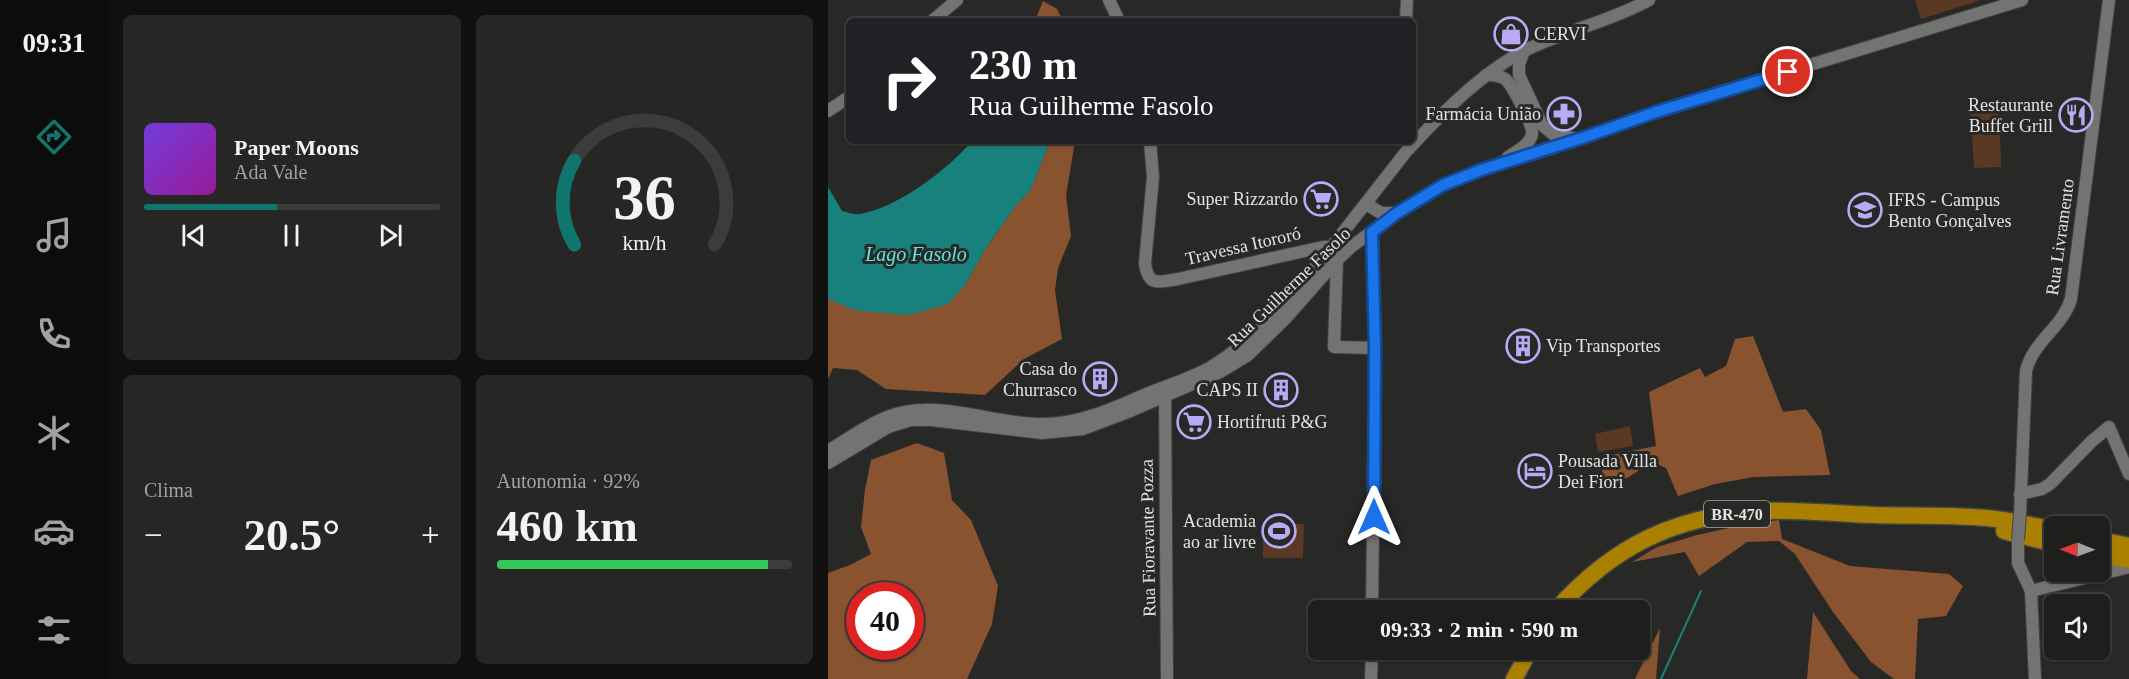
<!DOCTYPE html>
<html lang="pt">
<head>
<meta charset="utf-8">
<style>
	:root { --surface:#1e1f1c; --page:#262725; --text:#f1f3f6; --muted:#a1a2a3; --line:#3c3d3b; --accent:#0f766e }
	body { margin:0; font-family:Georgia,serif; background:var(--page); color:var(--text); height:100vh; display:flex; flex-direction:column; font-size:22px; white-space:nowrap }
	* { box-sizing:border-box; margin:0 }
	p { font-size:20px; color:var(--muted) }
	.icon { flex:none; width:33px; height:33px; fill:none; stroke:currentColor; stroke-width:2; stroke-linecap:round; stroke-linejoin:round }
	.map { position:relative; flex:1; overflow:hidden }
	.panel { display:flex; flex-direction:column; gap:15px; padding:15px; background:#10110f; width:720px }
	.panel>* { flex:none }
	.guide { position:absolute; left:18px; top:18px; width:570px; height:126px; border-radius:9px; box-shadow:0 2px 4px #0004,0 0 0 2px var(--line); background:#202124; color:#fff; overflow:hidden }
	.needle { width:39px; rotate:271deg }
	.fabs { position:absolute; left:1216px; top:516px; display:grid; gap:12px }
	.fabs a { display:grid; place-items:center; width:66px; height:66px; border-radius:9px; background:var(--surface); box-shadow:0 2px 4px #0004,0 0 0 2px var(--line); font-size:30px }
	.speed { position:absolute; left:18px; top:582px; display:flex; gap:12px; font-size:30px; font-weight:700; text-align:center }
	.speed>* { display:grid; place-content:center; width:78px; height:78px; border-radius:50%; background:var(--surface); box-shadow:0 2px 4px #0004,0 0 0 2px var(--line); line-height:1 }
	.speed .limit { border:9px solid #d22; background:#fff; color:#111 }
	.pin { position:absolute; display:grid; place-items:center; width:51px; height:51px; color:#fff; margin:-26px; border:3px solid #fff; border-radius:50%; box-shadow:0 2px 6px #0007 }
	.me { position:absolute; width:66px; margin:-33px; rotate:0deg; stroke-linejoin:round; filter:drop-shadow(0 0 4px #0008) }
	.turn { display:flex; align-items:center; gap:21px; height:126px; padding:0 24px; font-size:27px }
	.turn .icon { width:78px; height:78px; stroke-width:2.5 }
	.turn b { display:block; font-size:42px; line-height:51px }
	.big { font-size:45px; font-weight:800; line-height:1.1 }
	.panel .tile { flex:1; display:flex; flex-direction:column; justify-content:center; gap:9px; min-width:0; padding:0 21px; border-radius:9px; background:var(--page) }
	.panel .dial { align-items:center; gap:0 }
	.dial svg { height:156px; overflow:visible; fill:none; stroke:var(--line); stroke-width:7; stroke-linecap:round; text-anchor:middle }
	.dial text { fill:var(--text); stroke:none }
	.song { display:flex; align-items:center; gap:18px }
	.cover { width:72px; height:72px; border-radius:9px; background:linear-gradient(135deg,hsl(260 70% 55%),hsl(300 70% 35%)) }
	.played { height:6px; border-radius:3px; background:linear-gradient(90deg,var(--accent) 45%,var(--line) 45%) }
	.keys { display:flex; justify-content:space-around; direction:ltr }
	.heat { display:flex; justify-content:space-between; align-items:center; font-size:33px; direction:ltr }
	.charge { height:9px; border-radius:4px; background:linear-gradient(90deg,#34c759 92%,var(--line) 0) }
	.panel .tiles { flex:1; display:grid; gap:15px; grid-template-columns:repeat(2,1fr) }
	.trip { position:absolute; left:480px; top:600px; width:342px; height:60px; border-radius:9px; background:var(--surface); box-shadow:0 2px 4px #0004,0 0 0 2px var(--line); font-weight:800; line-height:60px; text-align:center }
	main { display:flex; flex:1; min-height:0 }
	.dock { display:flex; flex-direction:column; width:108px; justify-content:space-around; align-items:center; background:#0c0c0b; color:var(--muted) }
	.dock .icon { width:42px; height:42px }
	.dock .active { color:var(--accent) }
	.dock b { font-size:27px; color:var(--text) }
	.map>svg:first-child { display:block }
</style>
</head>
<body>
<main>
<nav class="dock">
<b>09:31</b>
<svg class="icon active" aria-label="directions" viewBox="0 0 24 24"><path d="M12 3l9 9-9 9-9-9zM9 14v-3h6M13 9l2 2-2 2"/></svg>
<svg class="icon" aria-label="music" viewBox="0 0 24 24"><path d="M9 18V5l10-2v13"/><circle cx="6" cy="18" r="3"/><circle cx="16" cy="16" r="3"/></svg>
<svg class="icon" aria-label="phone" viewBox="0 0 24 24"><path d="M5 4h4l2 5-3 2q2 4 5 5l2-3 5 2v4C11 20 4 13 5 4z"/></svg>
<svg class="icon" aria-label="climate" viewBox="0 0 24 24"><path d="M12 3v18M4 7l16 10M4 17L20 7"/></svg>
<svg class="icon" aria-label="car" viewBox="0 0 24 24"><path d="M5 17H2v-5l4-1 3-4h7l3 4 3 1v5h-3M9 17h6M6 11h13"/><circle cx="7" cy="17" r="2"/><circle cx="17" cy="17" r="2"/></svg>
<svg class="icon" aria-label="filters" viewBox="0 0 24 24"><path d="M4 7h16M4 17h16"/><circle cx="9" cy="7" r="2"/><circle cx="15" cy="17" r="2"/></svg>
</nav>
<section class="panel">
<div class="tiles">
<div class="tile">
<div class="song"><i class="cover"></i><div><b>Paper Moons</b><p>Ada Vale</p></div></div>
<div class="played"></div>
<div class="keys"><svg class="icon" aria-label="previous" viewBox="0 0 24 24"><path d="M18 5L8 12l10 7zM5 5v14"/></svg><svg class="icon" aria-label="pause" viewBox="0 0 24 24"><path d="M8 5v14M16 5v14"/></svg><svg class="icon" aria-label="next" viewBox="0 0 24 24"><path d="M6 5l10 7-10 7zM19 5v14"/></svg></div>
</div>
<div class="tile dial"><svg viewBox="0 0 100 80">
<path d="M14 69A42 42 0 1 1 86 69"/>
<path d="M14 69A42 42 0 0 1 14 26" stroke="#0f766e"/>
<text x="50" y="56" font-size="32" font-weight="700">36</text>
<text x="50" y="72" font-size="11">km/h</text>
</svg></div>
<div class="tile"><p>Clima</p>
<div class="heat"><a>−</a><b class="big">20.5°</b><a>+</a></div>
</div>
<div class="tile"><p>Autonomia · 92%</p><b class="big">460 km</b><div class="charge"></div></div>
</div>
</section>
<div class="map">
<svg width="1301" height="679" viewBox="0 0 1301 679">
	<rect width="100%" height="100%" fill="#282926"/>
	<g fill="#5a3824">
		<polygon points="1087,0 1153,0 1093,19"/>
		<polygon points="1171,102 1173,167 1146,168 1142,103"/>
		<polygon points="802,426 805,446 770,452 767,434"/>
		<polygon points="435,523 476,524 475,558 435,558"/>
	</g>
	<g fill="#8a5330" fill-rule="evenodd">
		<polygon points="215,1 229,9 235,21 207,21"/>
		<polygon points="222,141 247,141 238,195 243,236 230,268 227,290 234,339 196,359 157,395 58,389 29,370 5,368 0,379 0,299 76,315 137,285 156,251 186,208 203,189"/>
		<polygon points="925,336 955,412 978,409 993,430 1002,475 926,477 887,484 850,496 838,468 824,462 799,478 774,480 774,457 828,446 821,392 872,368 877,377 898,366 907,339"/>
		<path d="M89,443L116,453L124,500L143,520L170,586L164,624L139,679H0V573L22,565L43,554L33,527L37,490L43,460ZM32,596H82V646H32Z"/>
		<polygon points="951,520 954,539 1022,566 1121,574 1135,586 1118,616 1090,619 1087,679 1066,679 1043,662 1005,612 967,554 951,541 919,542 871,576 857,552 804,562 829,547 869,535 919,524"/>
		<polygon points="985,612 1023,671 1032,679 979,679"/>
		<polygon points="832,628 828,679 807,679"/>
	</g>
	<path fill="#19817c" d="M144,141H222L203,189L186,208L156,251L137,285L120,304L92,312L76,315L26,310L0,299V187L14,211C19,212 26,215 32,214C71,207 119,170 144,141Z"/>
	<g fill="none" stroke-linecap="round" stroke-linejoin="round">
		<polyline stroke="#19817c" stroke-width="2" points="833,679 873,591"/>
		<defs>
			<g id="secondary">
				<polyline points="281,0 291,21"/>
				<polyline points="104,21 129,0"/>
				<polyline points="578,21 579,0"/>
				<polyline points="696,51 691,64 691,75 714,125 726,135 745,138"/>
				<path d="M658,75C665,75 671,75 677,79C684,84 705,125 704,134C702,145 689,151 680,157"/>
				<polyline points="0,111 21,97"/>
				<path d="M322,141L325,177L317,263C320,287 330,282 350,279L495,247H499L505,254"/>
				<polyline points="538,204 553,213 569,213"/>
				<polyline points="544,232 547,348 544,610"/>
				<polyline points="509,260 506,347 547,348"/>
				<polyline points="337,392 339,679"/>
				<path d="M0,451C20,439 38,425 59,417C111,397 163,425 216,424C250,424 285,409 316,395C337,386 362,379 383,367C428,340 460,301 493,260C521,225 549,189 577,153C610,117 651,75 694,52C735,31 781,22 821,0"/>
				<polyline points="0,463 60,427 83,420 103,420 214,433 255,429 300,412 392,372 420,355 457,319 509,260 523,247 569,213 615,185 653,170 757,137 828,112 1194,0"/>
				<polyline points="1192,494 1214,489 1222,484 1264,441 1281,427 1301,474"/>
				<path d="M1192,514L1198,371C1205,341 1235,327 1243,299L1281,0"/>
				<polyline points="1190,540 1190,563 1203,591 1207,679"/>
				<polyline points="1203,591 1301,567"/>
				<polyline points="543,679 544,650"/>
			</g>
			<g id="highway">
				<polyline points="1176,531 1227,544"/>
				<polyline points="1272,540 1301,546"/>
				<polyline points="1272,554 1301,560"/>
				<path d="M728,610C784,547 846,516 931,511C968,509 1007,514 1045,515C1083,516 1122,515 1159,518C1182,520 1205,526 1227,530"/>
				<polyline points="686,679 702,650"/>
			</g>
		</defs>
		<use href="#secondary" stroke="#434442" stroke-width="14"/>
		<use href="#highway" stroke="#434442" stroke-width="19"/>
		<use href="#secondary" stroke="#737471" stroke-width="12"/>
		<use href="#highway" stroke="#a98000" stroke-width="16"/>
		<defs>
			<polyline id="secondary-bridge" points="1190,540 1192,514"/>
		</defs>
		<use href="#secondary-bridge" stroke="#434442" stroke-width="14" stroke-linecap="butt"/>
		<use href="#secondary-bridge" stroke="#737471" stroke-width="12"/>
	</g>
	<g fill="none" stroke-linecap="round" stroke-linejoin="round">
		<defs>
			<polyline id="route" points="546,517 547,348 544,232 569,213 615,185 653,170 757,137 828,112 960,72"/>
		</defs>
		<use href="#route" stroke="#114b97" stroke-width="15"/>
		<use href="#route" stroke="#1a73e8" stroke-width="10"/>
	</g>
	<defs>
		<symbol id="shop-ring" viewBox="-11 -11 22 22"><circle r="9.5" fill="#282926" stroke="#baaaf6" stroke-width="1.5"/><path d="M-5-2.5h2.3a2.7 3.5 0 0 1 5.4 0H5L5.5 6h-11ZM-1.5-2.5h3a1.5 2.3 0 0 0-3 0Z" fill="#baaaf6"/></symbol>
		<symbol id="pharmacy-ring" viewBox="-11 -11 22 22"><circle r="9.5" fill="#282926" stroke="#baaaf6" stroke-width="1.5"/><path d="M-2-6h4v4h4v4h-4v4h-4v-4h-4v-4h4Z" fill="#baaaf6"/></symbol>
		<symbol id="restaurant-ring" viewBox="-11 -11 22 22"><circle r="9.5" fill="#282926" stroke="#baaaf6" stroke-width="1.5"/><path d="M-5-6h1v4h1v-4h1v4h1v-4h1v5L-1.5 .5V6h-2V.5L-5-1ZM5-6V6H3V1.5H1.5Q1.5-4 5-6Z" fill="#baaaf6"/></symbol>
		<symbol id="supermarket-ring" viewBox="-11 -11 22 22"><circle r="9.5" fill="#282926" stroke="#baaaf6" stroke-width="1.5"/><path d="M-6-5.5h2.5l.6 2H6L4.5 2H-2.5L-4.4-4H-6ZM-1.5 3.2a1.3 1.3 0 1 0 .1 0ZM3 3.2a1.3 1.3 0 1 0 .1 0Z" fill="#baaaf6"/></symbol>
		<symbol id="university-ring" viewBox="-11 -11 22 22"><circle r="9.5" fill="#282926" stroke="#baaaf6" stroke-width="1.5"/><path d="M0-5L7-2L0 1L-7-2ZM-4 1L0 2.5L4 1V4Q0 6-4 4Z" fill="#baaaf6"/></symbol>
		<symbol id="building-ring" viewBox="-11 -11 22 22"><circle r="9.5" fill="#282926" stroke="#baaaf6" stroke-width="1.5"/><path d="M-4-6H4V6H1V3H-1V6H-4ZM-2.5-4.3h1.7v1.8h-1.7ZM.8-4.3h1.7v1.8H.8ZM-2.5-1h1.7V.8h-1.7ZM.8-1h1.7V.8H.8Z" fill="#baaaf6"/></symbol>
		<symbol id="hotel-ring" viewBox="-11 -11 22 22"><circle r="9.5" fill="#282926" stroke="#baaaf6" stroke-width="1.5"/><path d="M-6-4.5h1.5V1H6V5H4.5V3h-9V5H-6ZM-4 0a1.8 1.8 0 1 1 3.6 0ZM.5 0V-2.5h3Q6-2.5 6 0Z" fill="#baaaf6"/></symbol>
		<symbol id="stadium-ring" viewBox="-11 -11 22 22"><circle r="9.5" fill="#282926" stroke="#baaaf6" stroke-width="1.5"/><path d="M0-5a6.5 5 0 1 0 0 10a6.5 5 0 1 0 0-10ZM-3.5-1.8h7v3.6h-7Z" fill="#baaaf6"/></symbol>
	</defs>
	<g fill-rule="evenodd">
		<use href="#shop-ring" x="664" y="15" width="38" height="38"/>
		<use href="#pharmacy-ring" x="717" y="95" width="38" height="38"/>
		<use href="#restaurant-ring" x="1229" y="96" width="38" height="38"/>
		<use href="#supermarket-ring" x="474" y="180" width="38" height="38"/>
		<use href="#university-ring" x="1018" y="191" width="38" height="38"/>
		<use href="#building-ring" x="676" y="327" width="38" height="38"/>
		<use href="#building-ring" x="253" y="360" width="38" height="38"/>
		<use href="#building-ring" x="434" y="371" width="38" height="38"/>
		<use href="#supermarket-ring" x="347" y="403" width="38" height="38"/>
		<use href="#hotel-ring" x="688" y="452" width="38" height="38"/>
		<use href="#stadium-ring" x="432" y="512" width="38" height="38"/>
	</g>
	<g text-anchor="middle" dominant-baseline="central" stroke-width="6" stroke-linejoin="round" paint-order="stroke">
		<rect fill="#282926" stroke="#abacaa" stroke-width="1.5" x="876" y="501" width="66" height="26" rx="4.5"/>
		<g font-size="16" font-weight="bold" fill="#e3e4e2">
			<text x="909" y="514">BR-470</text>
		</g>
		<g font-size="18" fill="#e3e4e2" stroke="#282926" text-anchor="end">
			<text x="706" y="34" text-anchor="start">CERVI</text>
			<text x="1225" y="105">Restaurante<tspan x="1225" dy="21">Buffet Grill</tspan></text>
			<text x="713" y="114">Farmácia União</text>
			<text x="470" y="199">Super Rizzardo</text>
			<text x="1060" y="200" text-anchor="start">IFRS - Campus<tspan x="1060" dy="21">Bento Gonçalves</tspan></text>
			<text x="718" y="346" text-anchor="start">Vip Transportes</text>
			<text x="249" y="369">Casa do<tspan x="249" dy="21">Churrasco</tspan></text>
			<text x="430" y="390">CAPS II</text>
			<text x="389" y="422" text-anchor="start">Hortifruti P&amp;G</text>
			<text x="730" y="461" text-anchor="start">Pousada Villa<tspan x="730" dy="21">Dei Fiori</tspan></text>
			<text x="428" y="521">Academia<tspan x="428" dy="21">ao ar livre</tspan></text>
		</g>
		<g font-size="18" fill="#e3e4e2" stroke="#282926">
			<text transform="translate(1232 237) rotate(-82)">Rua Livramento</text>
			<text transform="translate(415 246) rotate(-13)">Travessa Itororó</text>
			<text transform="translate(461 287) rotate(-44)">Rua Guilherme Fasolo</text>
			<text transform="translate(320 538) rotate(-91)">Rua Fioravante Pozza</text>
		</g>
		<g font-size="20" font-style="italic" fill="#5ee7df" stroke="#282926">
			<text x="88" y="254">Lago Fasolo</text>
		</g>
	</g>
</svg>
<div class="fabs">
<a><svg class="needle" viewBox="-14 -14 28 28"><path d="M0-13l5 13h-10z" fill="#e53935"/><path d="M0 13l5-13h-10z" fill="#a1a2a3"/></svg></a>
<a><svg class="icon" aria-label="sound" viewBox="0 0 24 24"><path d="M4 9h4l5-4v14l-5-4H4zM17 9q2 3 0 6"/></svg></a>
</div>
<div class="speed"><div class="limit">40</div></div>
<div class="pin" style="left:960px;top:72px;background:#d93025"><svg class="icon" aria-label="arrive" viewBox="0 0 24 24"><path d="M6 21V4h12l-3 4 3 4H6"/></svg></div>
<svg class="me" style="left:546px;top:517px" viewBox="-20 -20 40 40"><path d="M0-17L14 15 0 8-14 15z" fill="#1a73e8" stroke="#fff" stroke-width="4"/></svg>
<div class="trip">09:33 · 2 min · 590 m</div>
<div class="guide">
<div class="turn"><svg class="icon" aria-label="right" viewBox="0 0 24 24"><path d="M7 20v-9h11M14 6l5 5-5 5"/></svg><div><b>230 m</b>Rua Guilherme Fasolo</div></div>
</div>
</div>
</main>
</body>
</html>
